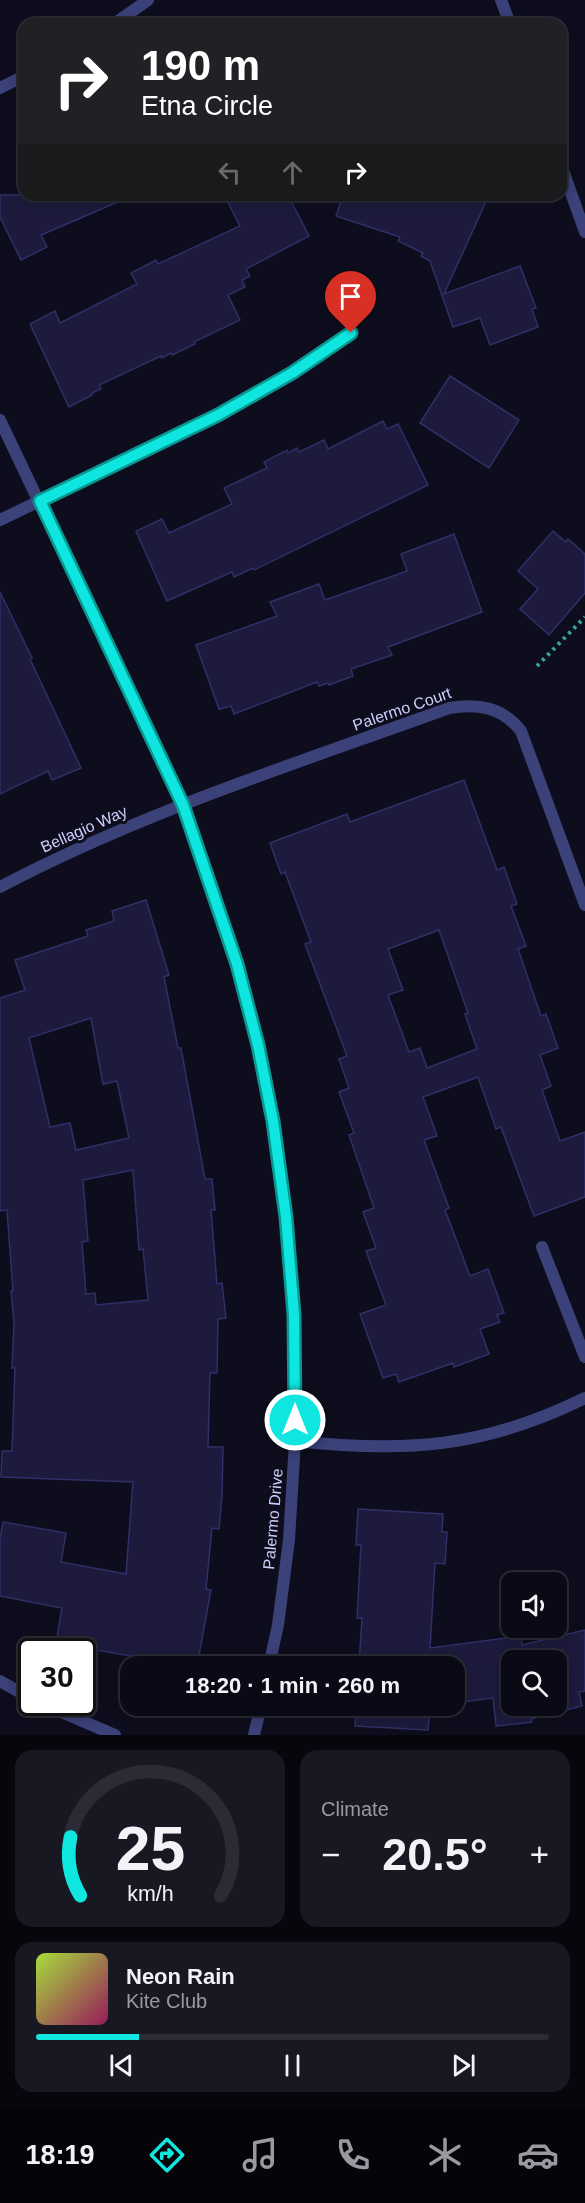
<!DOCTYPE html>
<html lang="en">
<head>
<meta charset="utf-8">
<style>
	:root { --surface:#0a0a16; --page:#181823; --text:#f1f3f6; --muted:#999aa1; --line:#2a2b35; --accent:#0fe6df }
	body { margin:0; font-family:Helvetica,sans-serif; background:var(--page); color:var(--text); height:100vh; display:flex; flex-direction:column; font-size:22px; white-space:nowrap }
	* { box-sizing:border-box; margin:0 }
	p { font-size:20px; color:var(--muted) }
	.icon { flex:none; width:33px; height:33px; fill:none; stroke:currentColor; stroke-width:2; stroke-linecap:round; stroke-linejoin:round }
	.map { position:relative; height:1735px; overflow:hidden }
	.sheet { display:flex; flex-direction:column; gap:15px; padding:15px; background:#06060c; flex:1 }
	.sheet>* { flex:none }
	.hud { position:absolute; left:18px; top:18px; width:549px; height:183px; border-radius:18px; box-shadow:0 3px 15px #0003,0 0 0 2px var(--line); background:#202124; color:#fff; overflow:hidden }
	.controls { position:absolute; left:501px; top:1572px; display:grid; gap:12px }
	.controls a { display:grid; place-items:center; width:66px; height:66px; border-radius:12px; background:var(--surface); box-shadow:0 3px 15px #0003,0 0 0 2px var(--line); font-size:30px }
	.speed { position:absolute; left:18px; top:1638px; display:flex; gap:12px; font-size:30px; font-weight:700; text-align:center }
	.speed>* { display:grid; place-content:center; width:78px; height:78px; border-radius:50%; background:var(--surface); box-shadow:0 3px 15px #0003,0 0 0 2px var(--line); line-height:1 }
	.speed .limit { border:3px solid #111; border-radius:9px; background:#fff; color:#111 }
	.pin { position:absolute; display:grid; place-items:center; width:51px; height:51px; color:#fff; margin:-62px -26px; border-radius:50% 50% 50% 0; rotate:-45deg; box-shadow:0 0 6px #0007 }
	.pin .icon { rotate:45deg }
	.me { position:absolute; width:66px; margin:-33px; rotate:0deg; stroke-linejoin:round; filter:drop-shadow(0 0 4px #0008) }
	.turn { display:flex; align-items:center; gap:21px; height:126px; padding:0 24px; font-size:27px }
	.turn .icon { width:78px; height:78px; stroke-width:2.5 }
	.turn b { display:block; font-size:42px; line-height:51px }
	.lanes { display:flex; align-items:center; height:57px; padding:0 24px; background:#0003; justify-content:center; gap:30px; direction:ltr }
	.lanes .off { opacity:.35 }
	.big { font-size:45px; font-weight:700; line-height:1.1 }
	.sheet .tile { flex:1; display:flex; flex-direction:column; justify-content:center; gap:9px; min-width:0; padding:0 21px; border-radius:18px; background:var(--page) }
	.sheet .dial { align-items:center; gap:0 }
	.dial svg { height:156px; overflow:visible; fill:none; stroke:var(--line); stroke-width:7; stroke-linecap:round; text-anchor:middle }
	.dial text { fill:var(--text); stroke:none }
	.song { display:flex; align-items:center; gap:18px }
	.cover { width:72px; height:72px; border-radius:9px; background:linear-gradient(135deg,hsl(80 70% 55%),hsl(330 70% 35%)) }
	.played { height:6px; border-radius:3px; background:linear-gradient(90deg,var(--accent) 20%,var(--line) 20%) }
	.keys { display:flex; justify-content:space-around; direction:ltr }
	.heat { display:flex; justify-content:space-between; align-items:center; font-size:33px; direction:ltr }
	.sheet .tiles { flex:1; display:grid; gap:15px; grid-template-columns:1fr 1fr }
	.tile:last-child { grid-column:span 2 }
	.trip { position:absolute; left:120px; top:1656px; width:345px; height:60px; border-radius:18px; background:var(--surface); box-shadow:0 3px 15px #0003,0 0 0 2px var(--line); font-weight:700; line-height:60px; text-align:center }
	.tab-bar { display:flex; height:96px; justify-content:space-around; align-items:center; background:#040409; color:var(--muted) }
	.tab-bar .icon { width:42px; height:42px }
	.tab-bar .selected { color:var(--accent) }
	.tab-bar b { font-size:27px; color:var(--text) }
	.map>svg:first-child { display:block }
</style>
</head>
<body>
<div class="map">
<svg width="585" height="1735" viewBox="0 0 585 1735">
	<rect width="100%" height="100%" fill="#0e0d1d"/>
	<g fill="#1d1a3d" stroke="#322e67" stroke-width="1.5" fill-rule="evenodd">
		<polygon points="0,195 134,195 41,235 47,247 21,260 0,217"/>
		<polygon points="224,195 288,195 309,236 246,269 250,276 242,280 245,287 228,295 240,320 194,342 195,344 172,355 171,353 162,358 161,356 99,385 101,389 92,393 92,395 69,407 30,324 55,311 60,323 137,284 131,273 156,260 158,264 240,226"/>
		<polygon points="343,195 489,195 444,294 520,266 536,308 532,309 538,327 490,345 480,318 453,327 430,261 421,256 423,253 398,241 400,237 336,216"/>
		<polygon points="450,376 519,420 489,468 420,423"/>
		<polygon points="383,421 387,429 398,424 428,485 254,570 253,568 234,577 232,572 167,601 136,531 162,519 169,533 232,504 224,488 267,468 264,462 287,450 288,453 297,448 299,452 324,440 328,449"/>
		<polygon points="553,531 566,542 568,539 585,554 585,593 549,635 520,609 538,589 518,571"/>
		<polygon points="454,534 482,612 388,647 392,655 351,669 353,676 329,685 328,683 319,686 317,682 234,714 231,706 219,709 196,645 277,616 270,602 319,584 325,600 407,571 401,554"/>
		<polygon points="0,592 32,658 30,659 81,768 52,780 48,771 0,794"/>
		<path d="M464,780L497,870L504,867L517,904L511,906L526,946L518,949L541,1016L546,1014L558,1048L540,1055L551,1086L542,1090L560,1141L585,1132V1197L534,1216L501,1127L496,1129L478,1077L423,1097L437,1136L424,1140L449,1208L445,1210L470,1276L488,1269L504,1313L497,1315L500,1322L480,1329L489,1354L454,1367L453,1363L399,1382L396,1374L383,1378L360,1314L386,1305L366,1251L376,1248L363,1212L374,1208L349,1135L354,1133L339,1092L349,1088L339,1059L347,1056L305,944L311,942L285,872L281,874L270,843L347,814L350,822ZM439,930L468,1013L465,1014L477,1049L427,1068L420,1048L409,1052L388,995L403,990L388,949Z"/>
		<path d="M146,900L169,975L164,977L178,1048H181L205,1179H212L215,1210H211L217,1284L222,1283L226,1318L218,1319L217,1373H210L208,1447H223L222,1496L219,1529L212,1528L206,1589L211,1590L197,1666H156L130,1662L131,1656L56,1643L62,1608L0,1596V1539L3,1522L66,1533L61,1562L126,1574L133,1482L1,1477L2,1451H12L15,1368H12L14,1323L11,1291H13L7,1210L0,1211V998L25,990L15,960L88,936L86,930L114,921L112,911ZM91,1018L103,1084L117,1081L129,1138L76,1150L70,1123L50,1127L29,1038ZM133,1170L139,1250L143,1249L148,1300L96,1305L95,1293L86,1294L82,1242L88,1241L83,1180Z"/>
		<path d="M358,1509L443,1514L442,1532H447L445,1564L435,1563L430,1648L521,1636L522,1645L585,1630V1691L579,1692L582,1706L531,1719L532,1722L496,1726L493,1698L454,1703V1666H359L362,1618H357L361,1545H356ZM512,1660H556V1706H512Z"/>
		<polygon points="356,1706 435,1706 430,1706 428,1730 355,1726"/>
	</g>
	<g fill="none" stroke-linecap="round" stroke-linejoin="round">
		<polyline stroke="#35a892" stroke-width="4" stroke-dasharray="3 4.5" stroke-linecap="butt" points="537,666 585,617"/>
		<polyline stroke="#3b4179" stroke-width="12" points="542,1247 585,1357"/>
		<g stroke="#3b4179" stroke-width="12">
			<polyline points="501,0 510,24"/>
			<polyline points="114,24 148,0"/>
			<polyline points="0,88 24,76"/>
			<polyline points="561,165 585,232"/>
			<polyline points="0,420 183,805 238,964 258,1045 273,1121 286,1217 294,1315 295,1441 289,1540 278,1625 269,1666"/>
			<polyline points="0,520 218,415 292,373 351,333"/>
			<path d="M0,887C142,812 298,763 449,708C478,703 502,707 521,731L585,905"/>
			<path d="M295,1441C405,1453 484,1448 585,1398"/>
			<polyline points="0,1681 32,1699"/>
			<polyline points="38,1702 115,1735"/>
			<polyline points="254,1735 261,1706"/>
		</g>
	</g>
	<g fill="none" stroke-linecap="round" stroke-linejoin="round">
		<defs>
			<polyline id="route" points="295,1420 294,1315 286,1217 273,1121 258,1045 237,964 183,805 40,501 218,415 292,373 351,333"/>
		</defs>
		<use href="#route" stroke="#0a9691" stroke-width="15"/>
		<use href="#route" stroke="#0fe6df" stroke-width="10"/>
	</g>
	<g text-anchor="middle" dominant-baseline="central" stroke-width="6" stroke-linejoin="round" paint-order="stroke">
		<g font-size="16" fill="#cdcefc" stroke="#0e0d1d">
			<text transform="translate(402 709) rotate(-19)">Palermo Court</text>
			<text transform="translate(84 829) rotate(-24)">Bellagio Way</text>
			<text transform="translate(273 1519) rotate(-85)">Palermo Drive</text>
		</g>
	</g>
</svg>
<div class="controls">
<a><svg class="icon" aria-label="sound" viewBox="0 0 24 24"><path d="M4 9h4l5-4v14l-5-4H4zM17 9q2 3 0 6"/></svg></a>
<a><svg class="icon" aria-label="search" viewBox="0 0 24 24"><circle cx="10" cy="10" r="6"/><path d="M15 15l6 6"/></svg></a>
</div>
<div class="speed"><div class="limit">30</div></div>
<div class="pin" style="left:351px;top:333px;background:#d93025"><svg class="icon" aria-label="arrive" viewBox="0 0 24 24"><path d="M6 21V4h12l-3 4 3 4H6"/></svg></div>
<svg class="me" style="left:295px;top:1420px" viewBox="-20 -20 40 40"><circle r="17" fill="#0fe6df" stroke="#fff" stroke-width="3"/><path d="M0-11L8 9 0 5-8 9z" fill="#fff"/></svg>
<div class="trip">18:20 · 1 min · 260 m</div>
<div class="hud">
<div class="turn"><svg class="icon" aria-label="right" viewBox="0 0 24 24"><path d="M7 20v-9h11M14 6l5 5-5 5"/></svg><div><b>190 m</b>Etna Circle</div></div>
<div class="lanes"><svg class="icon off" aria-label="left" viewBox="0 0 24 24"><path d="M17 20v-9H6M10 6l-5 5 5 5"/></svg><svg class="icon off" aria-label="ahead" viewBox="0 0 24 24"><path d="M12 20V5M6 11l6-6 6 6"/></svg><svg class="icon" aria-label="right" viewBox="0 0 24 24"><path d="M7 20v-9h11M14 6l5 5-5 5"/></svg></div>
</div>
</div>
<section class="sheet">
<div class="tiles">
<div class="tile dial"><svg viewBox="0 0 100 80">
<path d="M14 69A42 42 0 1 1 86 69"/>
<path d="M14 69A42 42 0 0 1 9 39" stroke="#0fe6df"/>
<text x="50" y="56" font-size="32" font-weight="700">25</text>
<text x="50" y="72" font-size="11">km/h</text>
</svg></div>
<div class="tile"><p>Climate</p>
<div class="heat"><a>−</a><b class="big">20.5°</b><a>+</a></div>
</div>
<div class="tile">
<div class="song"><i class="cover"></i><div><b>Neon Rain</b><p>Kite Club</p></div></div>
<div class="played"></div>
<div class="keys"><svg class="icon" aria-label="previous" viewBox="0 0 24 24"><path d="M18 5L8 12l10 7zM5 5v14"/></svg><svg class="icon" aria-label="pause" viewBox="0 0 24 24"><path d="M8 5v14M16 5v14"/></svg><svg class="icon" aria-label="next" viewBox="0 0 24 24"><path d="M6 5l10 7-10 7zM19 5v14"/></svg></div>
</div>
</div>
</section>
<nav class="tab-bar">
<b>18:19</b>
<svg class="icon selected" aria-label="directions" viewBox="0 0 24 24"><path d="M12 3l9 9-9 9-9-9zM9 14v-3h6M13 9l2 2-2 2"/></svg>
<svg class="icon" aria-label="music" viewBox="0 0 24 24"><path d="M9 18V5l10-2v13"/><circle cx="6" cy="18" r="3"/><circle cx="16" cy="16" r="3"/></svg>
<svg class="icon" aria-label="phone" viewBox="0 0 24 24"><path d="M5 4h4l2 5-3 2q2 4 5 5l2-3 5 2v4C11 20 4 13 5 4z"/></svg>
<svg class="icon" aria-label="climate" viewBox="0 0 24 24"><path d="M12 3v18M4 7l16 10M4 17L20 7"/></svg>
<svg class="icon" aria-label="car" viewBox="0 0 24 24"><path d="M5 17H2v-5l4-1 3-4h7l3 4 3 1v5h-3M9 17h6M6 11h13"/><circle cx="7" cy="17" r="2"/><circle cx="17" cy="17" r="2"/></svg>
</nav>
</body>
</html>
